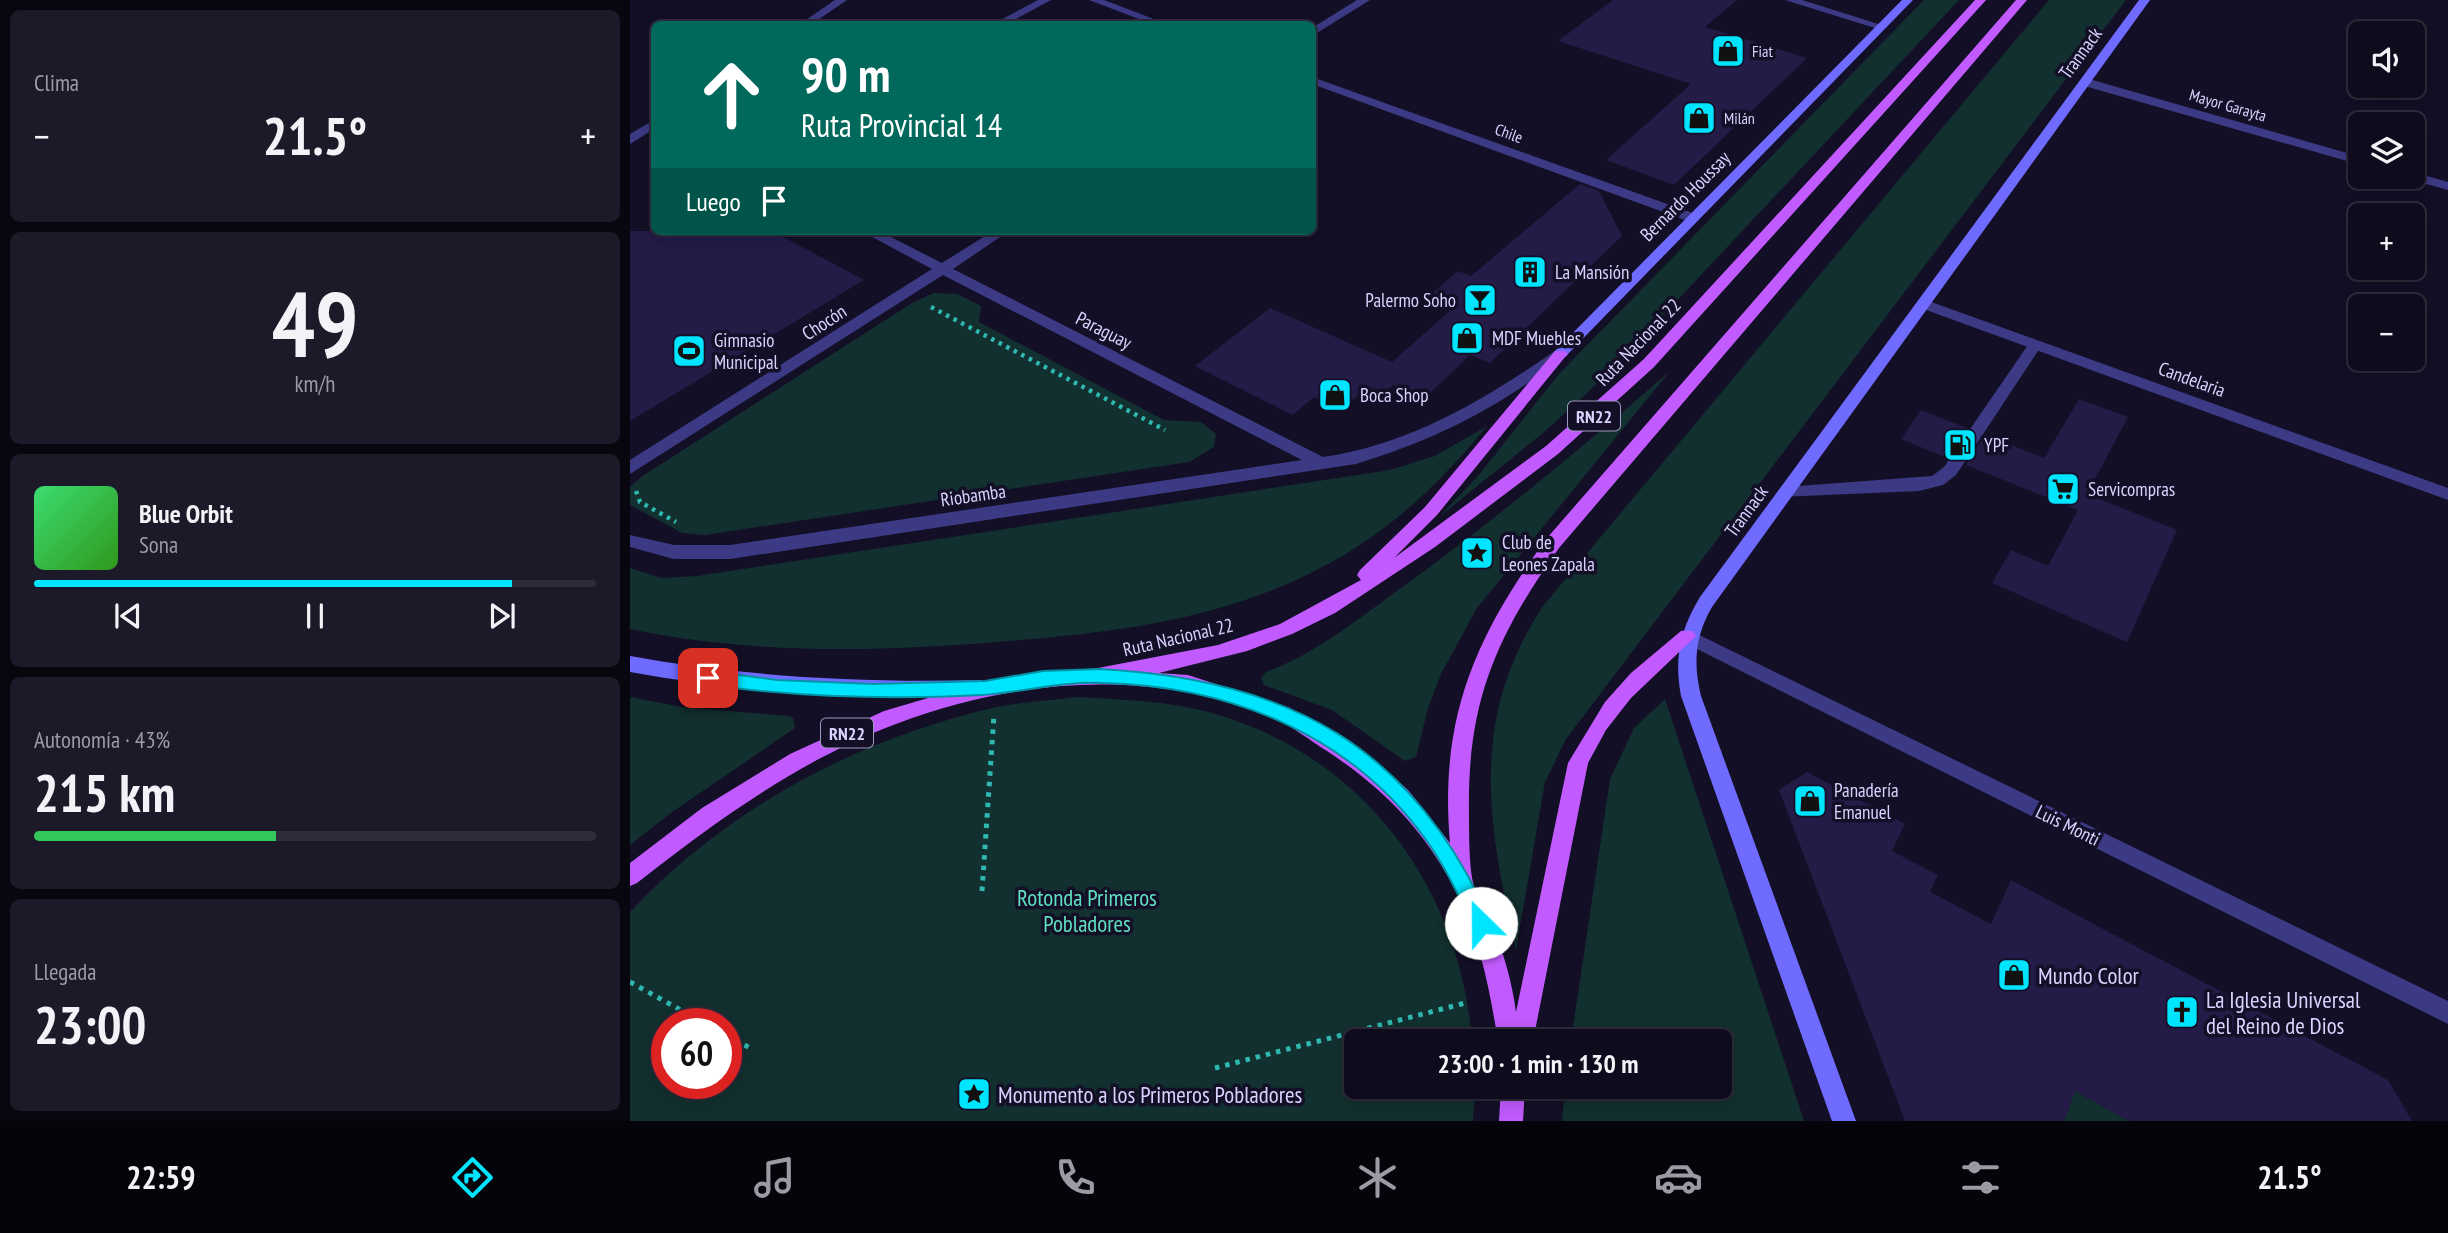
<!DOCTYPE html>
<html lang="es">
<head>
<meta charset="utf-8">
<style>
	:root { --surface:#0e0b1c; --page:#1c1929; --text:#f1f3f6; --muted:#9b9ba3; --line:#2e2b3b; --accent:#00e5ff }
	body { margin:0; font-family:"PT Sans Narrow",sans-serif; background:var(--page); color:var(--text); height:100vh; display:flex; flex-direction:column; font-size:26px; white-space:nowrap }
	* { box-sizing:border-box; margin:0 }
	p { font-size:23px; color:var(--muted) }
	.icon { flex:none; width:38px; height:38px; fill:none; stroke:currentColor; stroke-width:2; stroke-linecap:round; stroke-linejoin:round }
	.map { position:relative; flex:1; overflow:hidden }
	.details { display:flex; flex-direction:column; gap:10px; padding:10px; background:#08060f; width:630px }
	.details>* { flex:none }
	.hud { position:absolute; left:21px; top:21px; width:665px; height:214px; border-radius:10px; box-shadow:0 4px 18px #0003,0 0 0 2px var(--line); background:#00695c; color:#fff; overflow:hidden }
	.controls { position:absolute; left:1718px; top:21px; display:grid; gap:14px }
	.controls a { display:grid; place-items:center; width:77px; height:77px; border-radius:10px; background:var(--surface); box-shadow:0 4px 18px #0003,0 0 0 2px var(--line); font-size:35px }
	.speed { position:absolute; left:21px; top:1008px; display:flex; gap:14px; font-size:35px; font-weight:700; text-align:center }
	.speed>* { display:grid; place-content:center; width:91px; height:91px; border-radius:50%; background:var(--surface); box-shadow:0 4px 18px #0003,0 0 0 2px var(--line); line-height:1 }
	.speed .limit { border:10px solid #d22; background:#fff; color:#111 }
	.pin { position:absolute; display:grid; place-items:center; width:60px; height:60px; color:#fff; margin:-30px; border-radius:14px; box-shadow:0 4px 10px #0006 }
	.me { position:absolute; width:77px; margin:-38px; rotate:337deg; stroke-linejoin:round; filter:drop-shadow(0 0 5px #0008) }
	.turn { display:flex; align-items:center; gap:24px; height:147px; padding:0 35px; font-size:32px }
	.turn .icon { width:91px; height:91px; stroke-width:2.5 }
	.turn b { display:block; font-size:49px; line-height:60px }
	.then { display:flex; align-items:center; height:66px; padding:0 35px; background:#0003; gap:14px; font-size:26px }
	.big { font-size:52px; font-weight:700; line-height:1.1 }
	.details .card { flex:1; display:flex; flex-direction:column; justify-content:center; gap:10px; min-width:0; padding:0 24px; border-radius:10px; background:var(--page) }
	.details .dial { align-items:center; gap:0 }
	.dial b { font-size:91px; line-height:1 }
	.song { display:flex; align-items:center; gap:21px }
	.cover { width:84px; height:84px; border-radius:10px; background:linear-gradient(135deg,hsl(140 70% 55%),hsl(110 70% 35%)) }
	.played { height:7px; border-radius:4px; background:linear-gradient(90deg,var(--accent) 85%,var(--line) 85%) }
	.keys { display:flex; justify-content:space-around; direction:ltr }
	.heat { display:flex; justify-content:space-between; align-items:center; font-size:38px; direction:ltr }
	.charge { height:10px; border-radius:5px; background:linear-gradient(90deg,#34c759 43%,var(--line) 0) }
	.trip { position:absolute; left:714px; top:1029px; width:388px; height:70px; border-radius:10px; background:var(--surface); box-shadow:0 4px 18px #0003,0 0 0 2px var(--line); font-weight:700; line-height:70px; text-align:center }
	.menu { display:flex; height:112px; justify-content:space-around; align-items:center; background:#06040b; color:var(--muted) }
	.menu .icon { width:49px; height:49px }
	.menu .selected { color:var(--accent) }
	.menu b { font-size:32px; color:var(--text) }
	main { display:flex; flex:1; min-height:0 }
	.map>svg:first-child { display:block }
</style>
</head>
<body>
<main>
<section class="details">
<div class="card"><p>Clima</p>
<div class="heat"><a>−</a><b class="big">21.5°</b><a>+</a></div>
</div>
<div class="card dial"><b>49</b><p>km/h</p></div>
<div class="card">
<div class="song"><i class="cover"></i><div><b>Blue Orbit</b><p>Sona</p></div></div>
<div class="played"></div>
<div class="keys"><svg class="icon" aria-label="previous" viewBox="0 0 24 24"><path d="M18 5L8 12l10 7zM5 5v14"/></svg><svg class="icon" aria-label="pause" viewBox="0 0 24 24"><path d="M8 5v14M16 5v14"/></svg><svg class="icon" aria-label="next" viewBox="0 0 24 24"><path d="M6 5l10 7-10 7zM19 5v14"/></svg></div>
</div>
<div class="card"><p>Autonomía · 43%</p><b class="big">215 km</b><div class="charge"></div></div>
<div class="card"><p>Llegada</p><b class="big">23:00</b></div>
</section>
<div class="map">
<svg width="1818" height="1121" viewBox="0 0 1818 1121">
	<rect width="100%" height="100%" fill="#130f26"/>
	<g fill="#12302f" fill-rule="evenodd">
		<polygon points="1294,0 1329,0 980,372 913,433 809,517 848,476 929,374"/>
		<path d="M1419,0H1496L936,739L915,782L886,950C858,824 838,721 913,606Z"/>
		<polygon points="304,293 327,294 351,306 349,322 534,420 571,422 586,434 584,447 559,462 75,535 52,533 0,505 0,487 11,477 282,303"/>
		<path d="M1040,371L847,608L811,674L798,708L786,757L775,761L702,710L634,685L631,678L636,672C686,654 729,618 771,588C865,520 953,447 1040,371Z"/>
		<path d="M857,426C802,493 746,544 666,580C575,622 477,633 378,641C252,652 125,655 0,629V568L31,578L67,576L760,470L805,456Z"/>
		<polygon points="0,697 52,707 159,716 163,718 165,728 38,815 0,845"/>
		<path d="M446,697C498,700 549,701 598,718C741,765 831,894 842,1041H726V1087H845L843,1121H0V912C96,809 226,740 362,708C389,702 419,701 446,697ZM37,1024H96V1083H37Z"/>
		<polygon points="1035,699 1174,1121 932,1121 935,1087 1090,1087 1090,1041 941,1041 980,779 1004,728"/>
		<polygon points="1445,1091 1499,1121 1434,1121"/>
	</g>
	<g fill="#241b47">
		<polygon points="983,0 1107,0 1075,27 1177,58 1044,185 976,160 1061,84 928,41"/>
		<polygon points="950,184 969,191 992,236 860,363 840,355 794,399 763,385 743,403 727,396 710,410 684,397 663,415 565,366 640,308 762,362 822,309 797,298 828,271 841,276"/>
		<polygon points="0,231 142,231 234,280 0,421"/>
		<polygon points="1449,399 1498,417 1457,494 1547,530 1497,642 1362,583 1381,550 1418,566 1448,510 1336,465 1355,435 1414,458"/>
		<polygon points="1291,410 1337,428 1317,458 1271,439"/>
		<polygon points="1177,772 1275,824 1262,851 1308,875 1300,892 1361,924 1381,880 1758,1080 1782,1121 1499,1121 1445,1091 1434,1121 1275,1121 1149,790"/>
	</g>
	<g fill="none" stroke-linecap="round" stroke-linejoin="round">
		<g stroke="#2fb8b0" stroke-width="4.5" stroke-dasharray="3.5 5" stroke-linecap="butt">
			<polyline points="301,307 535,430"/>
			<polyline points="6,491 10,502 46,522"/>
		</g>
		<g stroke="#2fb8b0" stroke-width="5" stroke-dasharray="4.5 6" stroke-linecap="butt">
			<polyline points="352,891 364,715"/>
			<polyline points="0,982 76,1024"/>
			<polyline points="96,1035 122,1049"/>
			<polyline points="585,1068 839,1002"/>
		</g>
		<polygon fill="#3d3a85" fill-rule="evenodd" points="1405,340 1412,345 1326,475 1313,485 1289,491 1149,497 1147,493 1149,489 1155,487 1302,476 1314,467 1400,342"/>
		<g fill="#3d3a85" fill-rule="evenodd">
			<polygon points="205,0 217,0 182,24 170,24"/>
			<polygon points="408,0 421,0 377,24 363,24"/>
			<polygon points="459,0 474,0 537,24 522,24"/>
			<polygon points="727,0 740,0 682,36 682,28"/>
			<polygon points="1155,0 1172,0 1258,27 1248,29"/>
			<polygon points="682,77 1068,215 1070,218 1068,221 1058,221 682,84"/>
			<polygon points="1451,79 1459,79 1731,157 1731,165 1451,85"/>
			<polygon points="24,120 24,129 0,144 0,134"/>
			<polygon points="1783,172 1818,182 1818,190 1778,179 1777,177 1783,177"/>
			<path d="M231,231H249L312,263L363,231H379L323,269L693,457C781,444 853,400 925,351H935L938,354C928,366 911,375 898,383C844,420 789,445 726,464L100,559H44L0,547V535L44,545H100L672,460L313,275L0,474V460L302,269Z"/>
			<polygon points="1293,299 1818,488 1818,500 1288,307 1286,304"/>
			<polygon points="1057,629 1818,1001 1818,1024 1051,641 1048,636 1051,631"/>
		</g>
		<g fill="#6f6bff" fill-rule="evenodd">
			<polygon points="1272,0 1283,0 935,357 925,357 922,354 925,351"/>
			<path d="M1509,0H1520L1082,607C1065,636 1063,663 1071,696L1226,1121H1202L1051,696C1044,658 1050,630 1070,597Z"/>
			<path d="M0,656C117,677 232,683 351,680L358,683L360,688L358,693L351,696C232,699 117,693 0,672Z"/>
		</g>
		<g fill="#c25bff" fill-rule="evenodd">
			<path d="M1345,0H1356L1024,367L928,454L805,547L705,613L662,634L617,651L529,673L558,675L660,708L749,764L778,790L820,843C809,718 845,637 917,538L1386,0H1397L929,548C866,637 837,702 839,813C839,833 839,864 843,882C846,896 857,912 862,925C874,953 882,983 886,1012L938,763L975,702L1001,673L1051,631H1063L1066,636L1001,698L976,730L958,763L903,1041H868C860,992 851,943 829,897C797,833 756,790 697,751C680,741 663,726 645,719C525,667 387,678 266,724C170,760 87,820 7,883L0,886V863L72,808L160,754L254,711L359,680L468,668L588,645L650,624L731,580L727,575L730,570L795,507L925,351H935L938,354L935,357L807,515L764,558L916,446L1014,359Z"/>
			<polygon points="871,1087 895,1087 893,1121 869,1121"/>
		</g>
	</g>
	<path fill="#00e5ff" stroke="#0095a6" stroke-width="2" d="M470,669C658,679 784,746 861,923L858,930L851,932L844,930C830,898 815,865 794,837C718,733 598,686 473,683C432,681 393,692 352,695C260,700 169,697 78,685L69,678L78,671L147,680L243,684L355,681L413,671Z"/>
	<defs>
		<symbol id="shop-square" viewBox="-11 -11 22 22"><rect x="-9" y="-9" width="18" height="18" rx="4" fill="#00e5ff" stroke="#130f26"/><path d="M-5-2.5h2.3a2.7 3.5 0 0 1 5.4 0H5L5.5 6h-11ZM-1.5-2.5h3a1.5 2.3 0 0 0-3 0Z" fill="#111"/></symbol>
		<symbol id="building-square" viewBox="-11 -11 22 22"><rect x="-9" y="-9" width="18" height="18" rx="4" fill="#00e5ff" stroke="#130f26"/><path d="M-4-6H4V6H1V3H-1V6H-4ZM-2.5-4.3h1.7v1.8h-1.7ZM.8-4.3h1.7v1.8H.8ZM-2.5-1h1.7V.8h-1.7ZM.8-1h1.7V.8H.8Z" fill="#111"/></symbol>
		<symbol id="bar-square" viewBox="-11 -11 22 22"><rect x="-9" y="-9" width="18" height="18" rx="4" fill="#00e5ff" stroke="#130f26"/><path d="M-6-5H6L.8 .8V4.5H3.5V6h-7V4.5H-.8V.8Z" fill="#111"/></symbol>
		<symbol id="stadium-square" viewBox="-11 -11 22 22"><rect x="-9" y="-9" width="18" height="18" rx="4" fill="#00e5ff" stroke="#130f26"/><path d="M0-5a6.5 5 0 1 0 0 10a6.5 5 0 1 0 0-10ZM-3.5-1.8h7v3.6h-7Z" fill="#111"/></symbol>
		<symbol id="fuel-square" viewBox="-11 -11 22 22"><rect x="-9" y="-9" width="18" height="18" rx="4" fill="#00e5ff" stroke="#130f26"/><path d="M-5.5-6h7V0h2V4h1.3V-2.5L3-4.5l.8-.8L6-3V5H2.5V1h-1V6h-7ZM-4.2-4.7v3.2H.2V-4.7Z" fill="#111"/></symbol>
		<symbol id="supermarket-square" viewBox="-11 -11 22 22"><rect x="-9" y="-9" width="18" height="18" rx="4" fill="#00e5ff" stroke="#130f26"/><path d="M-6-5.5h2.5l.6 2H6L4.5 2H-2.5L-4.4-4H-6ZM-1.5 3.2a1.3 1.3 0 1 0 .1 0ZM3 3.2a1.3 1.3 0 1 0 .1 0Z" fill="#111"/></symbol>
		<symbol id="sight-square" viewBox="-11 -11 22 22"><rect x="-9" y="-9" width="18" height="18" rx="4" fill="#00e5ff" stroke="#130f26"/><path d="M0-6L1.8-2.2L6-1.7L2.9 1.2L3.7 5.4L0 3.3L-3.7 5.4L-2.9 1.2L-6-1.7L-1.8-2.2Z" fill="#111"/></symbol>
		<symbol id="church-square" viewBox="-11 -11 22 22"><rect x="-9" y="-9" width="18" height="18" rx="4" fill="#00e5ff" stroke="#130f26"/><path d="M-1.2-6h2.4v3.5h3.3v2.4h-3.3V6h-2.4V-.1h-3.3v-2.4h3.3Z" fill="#111"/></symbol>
	</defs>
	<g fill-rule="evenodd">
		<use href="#shop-square" x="1079" y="32" width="38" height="38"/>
		<use href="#shop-square" x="1050" y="99" width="38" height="38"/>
		<use href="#building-square" x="881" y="253" width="38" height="38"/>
		<use href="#bar-square" x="831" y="281" width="38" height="38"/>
		<use href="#shop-square" x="818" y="319" width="38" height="38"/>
		<use href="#stadium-square" x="40" y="332" width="38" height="38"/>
		<use href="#shop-square" x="686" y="376" width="38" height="38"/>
		<use href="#fuel-square" x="1311" y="426" width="38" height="38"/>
		<use href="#supermarket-square" x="1414" y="470" width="38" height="38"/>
		<use href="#sight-square" x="828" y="534" width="38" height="38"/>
		<use href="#shop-square" x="1161" y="782" width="38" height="38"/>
		<use href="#shop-square" x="1365" y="956" width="38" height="38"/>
		<use href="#church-square" x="1533" y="993" width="38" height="38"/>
		<use href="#sight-square" x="325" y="1075" width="38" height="38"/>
	</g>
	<g text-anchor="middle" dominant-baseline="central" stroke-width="7" stroke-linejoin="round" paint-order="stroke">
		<g font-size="16" fill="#d9d4ff" stroke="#130f26" text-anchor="start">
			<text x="1122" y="51">Fiat</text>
			<text x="1094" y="118">Milán</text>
		</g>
		<g font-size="16" fill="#d9d4ff" stroke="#130f26">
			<text transform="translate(1598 105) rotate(16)">Mayor Garayta</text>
			<text transform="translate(879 133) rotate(20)">Chile</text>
		</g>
		<g fill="#130f26" stroke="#9e99be" stroke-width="2">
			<rect x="938" y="401.5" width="52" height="29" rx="5"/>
			<rect x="191" y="718.5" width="52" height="29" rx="5"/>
		</g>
		<g font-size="18" font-weight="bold" fill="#d9d4ff">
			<text x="964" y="416">RN22</text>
			<text x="217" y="733">RN22</text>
		</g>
		<g font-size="19" fill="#d9d4ff" stroke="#130f26">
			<text transform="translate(1450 53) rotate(-54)">Trannack</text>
			<text transform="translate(1055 196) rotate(-45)">Bernardo Houssay</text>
			<text transform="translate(194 322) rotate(-33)">Chocón</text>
			<text transform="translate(474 330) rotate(27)">Paraguay</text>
			<text transform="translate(1008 342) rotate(-46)">Ruta Nacional 22</text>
			<text transform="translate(1562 379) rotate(20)">Candelaria</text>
			<text transform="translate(343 495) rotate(-8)">Riobamba</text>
			<text transform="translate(1116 511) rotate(-54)">Trannack</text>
			<text transform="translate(548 637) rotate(-13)">Ruta Nacional 22</text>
			<text transform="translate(1438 825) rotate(26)">Luis Monti</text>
		</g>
		<g font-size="19" fill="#d9d4ff" stroke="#130f26" text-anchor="start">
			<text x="925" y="272">La Mansión</text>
			<text x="826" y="300" text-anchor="end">Palermo Soho</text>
			<text x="862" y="338">MDF Muebles</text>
			<text x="84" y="340">Gimnasio<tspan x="84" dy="22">Municipal</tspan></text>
			<text x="730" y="395">Boca Shop</text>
			<text x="1354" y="445">YPF</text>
			<text x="1458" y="489">Servicompras</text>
			<text x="872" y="542">Club de<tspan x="872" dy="22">Leones Zapala</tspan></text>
			<text x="1204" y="790">Panadería<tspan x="1204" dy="22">Emanuel</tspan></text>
		</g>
		<g font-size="23" fill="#5fe0c0" stroke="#130f26">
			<text x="457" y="897">Rotonda Primeros<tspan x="457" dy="26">Pobladores</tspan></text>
		</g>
		<g font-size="23" fill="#d9d4ff" stroke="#130f26" text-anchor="start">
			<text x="1408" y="975">Mundo Color</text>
			<text x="1576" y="999">La Iglesia Universal<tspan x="1576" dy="26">del Reino de Dios</tspan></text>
			<text x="368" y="1094">Monumento a los Primeros Pobladores</text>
		</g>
	</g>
</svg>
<div class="controls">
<a><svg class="icon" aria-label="sound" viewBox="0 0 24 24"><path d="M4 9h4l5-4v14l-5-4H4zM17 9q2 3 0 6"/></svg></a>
<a><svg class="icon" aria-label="layers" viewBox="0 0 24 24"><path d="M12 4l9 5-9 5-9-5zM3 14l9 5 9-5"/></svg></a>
<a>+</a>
<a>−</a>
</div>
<div class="speed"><div class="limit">60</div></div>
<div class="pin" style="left:78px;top:678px;background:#d93025"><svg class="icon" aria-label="arrive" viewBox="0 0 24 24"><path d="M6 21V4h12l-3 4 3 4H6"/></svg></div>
<svg class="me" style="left:851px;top:923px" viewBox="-20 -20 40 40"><circle r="19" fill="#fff"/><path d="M0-13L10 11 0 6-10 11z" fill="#00e5ff"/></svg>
<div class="trip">23:00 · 1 min · 130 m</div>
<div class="hud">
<div class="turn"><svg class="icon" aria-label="ahead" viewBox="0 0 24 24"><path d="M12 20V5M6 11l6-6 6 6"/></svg><div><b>90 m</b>Ruta Provincial 14</div></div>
<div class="then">Luego<svg class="icon" aria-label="arrive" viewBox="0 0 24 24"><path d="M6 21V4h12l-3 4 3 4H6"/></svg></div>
</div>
</div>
</main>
<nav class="menu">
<b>22:59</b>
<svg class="icon selected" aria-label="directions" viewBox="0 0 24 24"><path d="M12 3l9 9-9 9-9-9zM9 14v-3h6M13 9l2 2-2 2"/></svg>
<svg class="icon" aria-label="music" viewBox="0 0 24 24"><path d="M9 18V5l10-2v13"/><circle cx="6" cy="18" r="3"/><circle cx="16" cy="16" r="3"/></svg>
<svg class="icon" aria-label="phone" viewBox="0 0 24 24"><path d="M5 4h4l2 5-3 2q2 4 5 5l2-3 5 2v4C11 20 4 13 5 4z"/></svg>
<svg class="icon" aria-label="climate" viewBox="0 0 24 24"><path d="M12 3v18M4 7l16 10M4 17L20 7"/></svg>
<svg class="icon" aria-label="car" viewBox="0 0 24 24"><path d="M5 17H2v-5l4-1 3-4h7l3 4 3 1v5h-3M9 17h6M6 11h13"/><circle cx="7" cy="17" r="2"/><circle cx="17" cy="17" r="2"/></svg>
<svg class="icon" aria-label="filters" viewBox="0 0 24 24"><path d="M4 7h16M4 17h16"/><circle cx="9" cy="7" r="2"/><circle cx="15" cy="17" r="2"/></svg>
<b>21.5°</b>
</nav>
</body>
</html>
